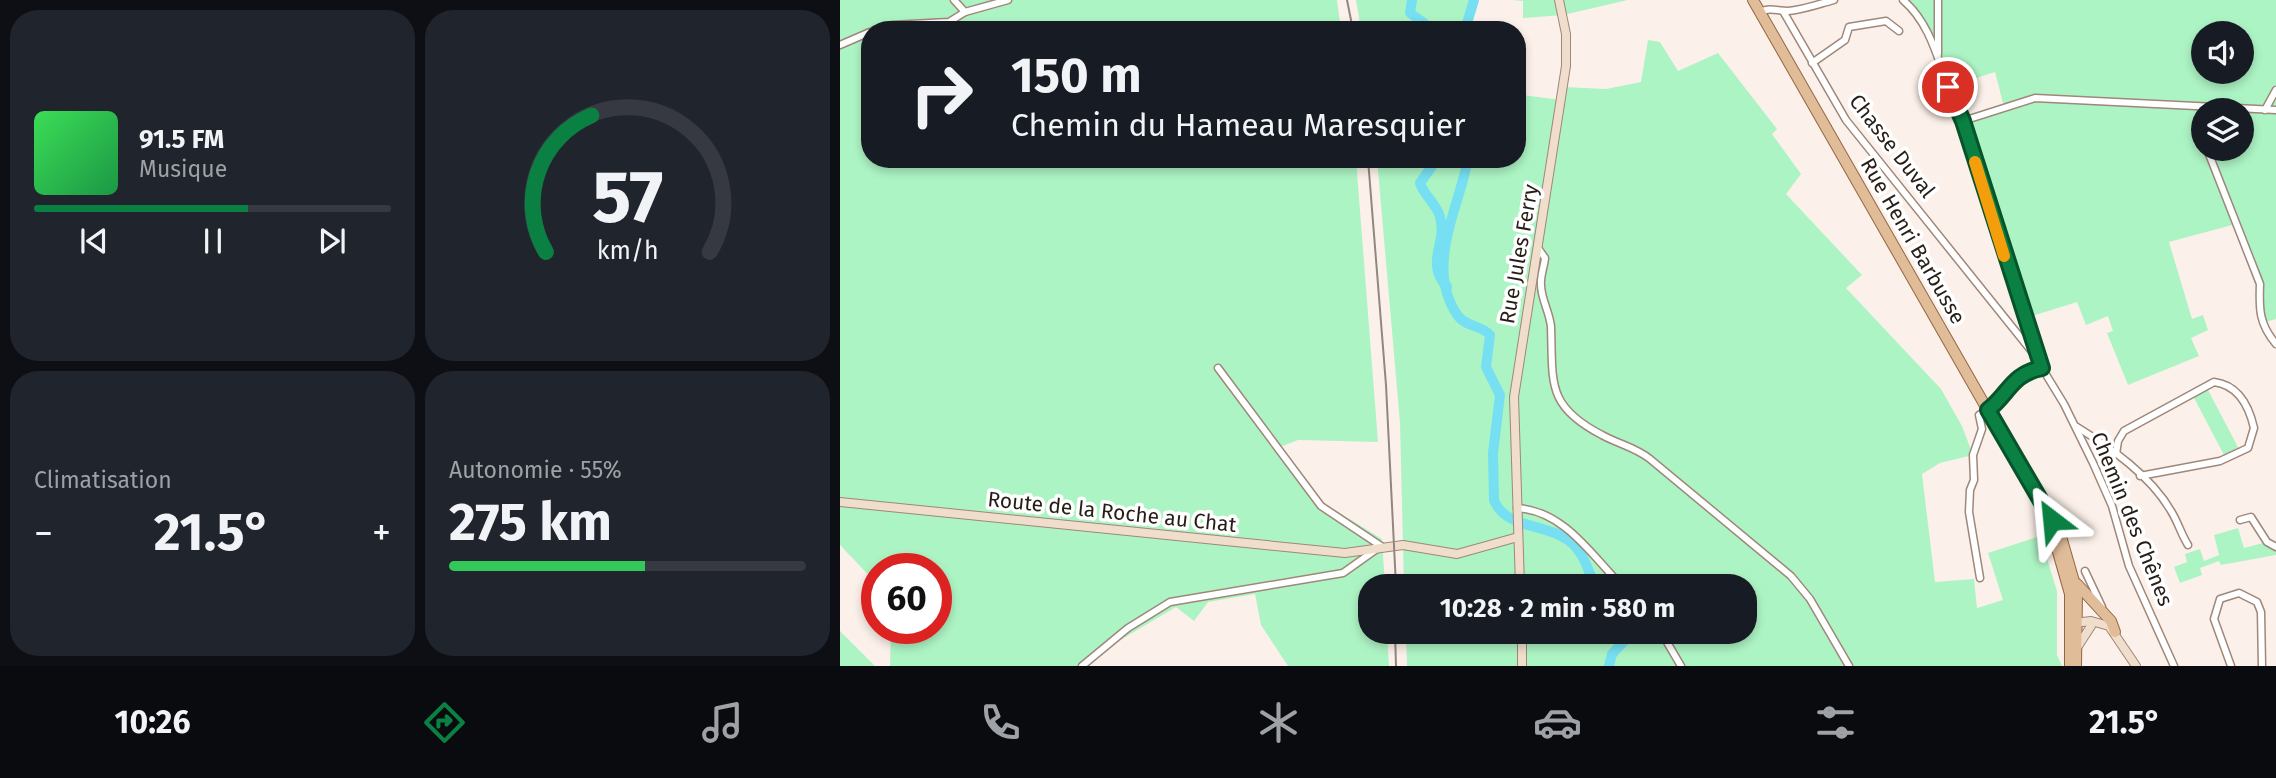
<!DOCTYPE html>
<html lang="fr">
<head>
<meta charset="utf-8">
<style>
	:root { --surface:#171b24; --page:#20242c; --text:#f1f3f6; --muted:#9ea1a6; --line:#363941; --accent:#0b8043 }
	body { margin:0; font-family:"Fira Sans",sans-serif; background:var(--page); color:var(--text); height:100vh; display:flex; flex-direction:column; font-size:26px; white-space:nowrap }
	* { box-sizing:border-box; margin:0 }
	p { font-size:23px; color:var(--muted) }
	.icon { flex:none; width:38px; height:38px; fill:none; stroke:currentColor; stroke-width:2; stroke-linecap:round; stroke-linejoin:round }
	.map { position:relative; flex:1; overflow:hidden }
	.details { display:flex; flex-direction:column; gap:10px; padding:10px; background:#0d0f14; width:840px }
	.details>* { flex:none }
	.top-card { position:absolute; left:21px; top:21px; width:665px; height:147px; border-radius:28px; box-shadow:0 4px 10px #0003; background:#171b24; color:var(--text); overflow:hidden }
	.controls { position:absolute; left:1351px; top:21px; display:grid; gap:14px }
	.controls a { display:grid; place-items:center; width:63px; height:63px; border-radius:50%; background:var(--surface); box-shadow:0 4px 10px #0003; font-size:35px }
	.speed { position:absolute; left:21px; top:553px; display:flex; gap:14px; font-size:35px; font-weight:700; text-align:center }
	.speed>* { display:grid; place-content:center; width:91px; height:91px; border-radius:50%; background:var(--surface); box-shadow:0 4px 10px #0003; line-height:1 }
	.speed .limit { border:10px solid #d22; background:#fff; color:#111 }
	.pin { position:absolute; display:grid; place-items:center; width:60px; height:60px; color:#fff; margin:-30px; border:4px solid #fff; border-radius:50%; box-shadow:0 2px 7px #0007 }
	.me { position:absolute; width:77px; margin:-38px; rotate:331deg; stroke-linejoin:round; filter:drop-shadow(0 0 5px #0008) }
	.turn { display:flex; align-items:center; gap:24px; height:147px; padding:0 35px; font-size:32px }
	.turn .icon { width:91px; height:91px; stroke-width:2.5 }
	.turn b { display:block; font-size:49px; line-height:60px }
	.big { font-size:52px; font-weight:700; line-height:1.1 }
	.details .widget { flex:1; display:flex; flex-direction:column; justify-content:center; gap:10px; min-width:0; padding:0 24px; border-radius:28px; background:var(--page) }
	.details .dial { align-items:center; gap:0 }
	.dial svg { height:182px; overflow:visible; fill:none; stroke:var(--line); stroke-width:7; stroke-linecap:round; text-anchor:middle }
	.dial text { fill:var(--text); stroke:none }
	.song { display:flex; align-items:center; gap:21px }
	.cover { width:84px; height:84px; border-radius:10px; background:linear-gradient(135deg,hsl(130 70% 55%),hsl(140 70% 35%)) }
	.played { height:7px; border-radius:4px; background:linear-gradient(90deg,var(--accent) 60%,var(--line) 60%) }
	.keys { display:flex; justify-content:space-around; direction:ltr }
	.heat { display:flex; justify-content:space-between; align-items:center; font-size:38px; direction:ltr }
	.charge { height:10px; border-radius:5px; background:linear-gradient(90deg,#34c759 55%,var(--line) 0) }
	.details .tiles { flex:1; display:grid; gap:10px; grid-template-columns:repeat(2,1fr) }
	.trip { position:absolute; left:518px; top:574px; width:399px; height:70px; border-radius:28px; background:var(--surface); box-shadow:0 4px 10px #0003; font-weight:700; line-height:70px; text-align:center }
	.tabs { display:flex; height:112px; justify-content:space-around; align-items:center; background:#090b0e; color:var(--muted) }
	.tabs .icon { width:49px; height:49px }
	.tabs .on { color:var(--accent) }
	.tabs b { font-size:32px; color:var(--text) }
	main { display:flex; flex:1; min-height:0 }
	.map>svg:first-child { display:block }
</style>
</head>
<body>
<main>
<section class="details">
<div class="tiles">
<div class="widget">
<div class="song"><i class="cover"></i><div><b>91.5 FM</b><p>Musique</p></div></div>
<div class="played"></div>
<div class="keys"><svg class="icon" aria-label="previous" viewBox="0 0 24 24"><path d="M18 5L8 12l10 7zM5 5v14"/></svg><svg class="icon" aria-label="pause" viewBox="0 0 24 24"><path d="M8 5v14M16 5v14"/></svg><svg class="icon" aria-label="next" viewBox="0 0 24 24"><path d="M6 5l10 7-10 7zM19 5v14"/></svg></div>
</div>
<div class="widget dial"><svg viewBox="0 0 100 80">
<path d="M14 69A42 42 0 1 1 86 69"/>
<path d="M14 69A42 42 0 0 1 34 9" stroke="#0b8043"/>
<text x="50" y="56" font-size="32" font-weight="700">57</text>
<text x="50" y="72" font-size="11">km/h</text>
</svg></div>
<div class="widget"><p>Climatisation</p>
<div class="heat"><a>−</a><b class="big">21.5°</b><a>+</a></div>
</div>
<div class="widget"><p>Autonomie · 55%</p><b class="big">275 km</b><div class="charge"></div></div>
</div>
</section>
<div class="map">
<svg width="1436" height="666" viewBox="0 0 1436 666">
	<rect width="100%" height="100%" fill="#fcf1ea"/>
	<g fill="#adf4c4" fill-rule="evenodd">
		<polygon points="0,0 497,0 501,30 30,30 30,159 516,159 538,442 458,440 440,447 479,500 542,539 545,586 530,586 530,632 547,632 549,666 448,666 421,625 415,594 368,602 354,621 336,607 277,642 249,666 50,666 51,628 96,628 96,569 37,569 37,584 0,545"/>
		<polygon points="516,0 634,0 625,30 521,30"/>
		<polygon points="672,0 788,0 723,15 683,18 683,1"/>
		<path d="M1063,0H1436V319L1422,323L1420,284L1396,224L1329,242L1352,319L1363,315L1368,330L1351,338L1359,356L1288,385L1267,333L1273,331L1268,316L1246,325L1237,302L1186,318L1123,121L1164,107L1155,72L1108,87L1086,28ZM1363,33H1402V72H1363ZM1363,110H1402V149H1363Z"/>
		<polygon points="808,40 820,42 838,71 878,53 937,129 932,134 961,174 946,194 1022,275 1006,288 1101,389 1122,426 1133,455 1100,463 1082,474 1095,582 1134,579 1137,608 1163,600 1148,553 1200,536 1217,591 1217,655 1222,666 567,666 566,632 905,632 905,586 564,586 560,423 537,159 677,159 677,65 684,67 682,95 722,100 724,87 766,89 801,82"/>
		<polygon points="1368,390 1399,449 1384,455 1353,396"/>
		<polygon points="1398,528 1404,548 1423,543 1436,551 1436,555 1381,565 1379,561 1360,568 1362,575 1340,583 1334,567 1347,562 1345,554 1360,549 1364,561 1379,555 1374,535"/>
		<polygon points="0,631 35,666 0,666"/>
	</g>
	<g fill="none" stroke-linecap="round" stroke-linejoin="round">
		<g stroke="#76dff1" stroke-width="10">
			<polyline points="572,0 570,13 584,23 579,30"/>
			<polyline points="625,30 634,0"/>
			<path d="M597,159L580,183C584,196 597,204 600,217C608,243 584,262 607,287"/>
			<path d="M628,159C619,208 584,268 618,316C626,327 641,325 650,335L646,367L660,395L653,453L654,500C665,529 705,523 728,540C743,550 748,570 755,586"/>
			<polyline points="769,666 772,654 785,640 783,632"/>
		</g>
		<defs>
			<g id="street">
				<polyline points="114,0 125,12"/>
				<path d="M1063,0C1091,24 1098,61 1111,94C1144,183 1168,278 1202,368L1224,404L1253,463L1272,506L1289,566L1334,666"/>
				<polyline points="943,11 1006,120 1197,358"/>
				<path d="M919,12C932,7 936,11 948,11C963,10 979,4 994,0"/>
				<polyline points="34,30 52,25 109,22 125,12 168,0"/>
				<polyline points="0,45 30,32"/>
				<polyline points="1098,54 1098,0"/>
				<polyline points="972,63 1005,40 1009,27 1046,21 1059,31"/>
				<polyline points="1362,108 1363,132"/>
				<polyline points="1425,110 1436,90"/>
				<polyline points="1123,121 1195,98 1436,110"/>
				<path d="M1367,149L1420,284C1419,309 1419,324 1436,344"/>
				<path d="M698,248L705,258C704,267 700,277 701,285C701,299 710,313 711,327C713,383 706,406 762,435C778,444 795,447 810,459L951,576L970,599L1009,666"/>
				<path d="M1237,427C1271,448 1311,476 1331,511C1338,522 1341,534 1348,545"/>
				<path d="M1276,454L1278,441L1284,431L1374,382C1398,385 1409,406 1414,428L1408,448L1380,461L1300,476"/>
				<path d="M677,508C725,511 752,556 782,586"/>
				<polyline points="1400,520 1411,517 1427,542 1436,547"/>
				<polyline points="1245,571 1262,607"/>
				<path d="M1140,578L1129,512L1130,490L1134,480L1133,455L1142,429L1139,415C1144,411 1149,411 1153,406C1170,389 1174,373 1202,368"/>
				<polyline points="821,632 841,666"/>
				<polyline points="242,666 288,628 330,602 503,573 541,546 481,506 378,368"/>
				<polyline points="1391,666 1374,619 1380,599 1399,593 1417,602 1421,612 1422,666"/>
			</g>
			<g id="secondary">
				<polyline points="0,502 505,553 563,545 617,554 678,537"/>
				<polyline points="680,586 674,397 726,66 726,34 719,0"/>
				<polyline points="1234,623 1251,621 1269,626 1296,666"/>
				<polyline points="682,632 682,666"/>
				<polyline points="1238,646 1251,626"/>
			</g>
			<g id="primary">
				<polyline points="913,0 1222,540 1237,592 1236,666"/>
				<polyline points="1212,531 1230,594 1230,666"/>
				<polyline points="1237,584 1271,621 1275,632"/>
			</g>
		</defs>
		<use href="#street" stroke="#9f8779" stroke-width="9"/>
		<use href="#secondary" stroke="#9f8779" stroke-width="10"/>
		<use href="#primary" stroke="#92673f" stroke-width="12"/>
		<use href="#street" stroke="#fff" stroke-width="6"/>
		<use href="#secondary" stroke="#f0ddcc" stroke-width="8"/>
		<use href="#primary" stroke="#e0bc99" stroke-width="10"/>
		<g stroke="#918781" stroke-width="2">
			<polyline points="507,0 513,30"/>
			<polyline points="528,159 546,385 556,586"/>
			<polyline points="555,632 556,666"/>
		</g>
	</g>
	<g fill="none" stroke-linecap="round" stroke-linejoin="round">
		<defs>
			<path id="route" d="M1108,87L1123,121L1202,368C1171,374 1169,394 1148,410L1212,520"/>
		</defs>
		<use href="#route" stroke="#07532c" stroke-width="18"/>
		<use href="#route" stroke="#0b8043" stroke-width="12"/>
		<polyline stroke="#f59e0b" stroke-width="12" points="1135,162 1164,256"/>
	</g>
	<g text-anchor="middle" dominant-baseline="central" stroke-width="7" stroke-linejoin="round" paint-order="stroke">
		<g font-size="21" fill="#261d17" stroke="#fff">
			<text transform="translate(1052 146) rotate(52)">Chasse Duval</text>
			<text transform="translate(1073 241) rotate(60)">Rue Henri Barbusse</text>
			<text transform="translate(679 254) rotate(-80)">Rue Jules Ferry</text>
			<text transform="translate(272 512) rotate(6)">Route de la Roche au Chat</text>
			<text transform="translate(1292 519) rotate(68)">Chemin des Chênes</text>
		</g>
	</g>
</svg>
<div class="controls">
<a><svg class="icon" aria-label="sound" viewBox="0 0 24 24"><path d="M4 9h4l5-4v14l-5-4H4zM17 9q2 3 0 6"/></svg></a>
<a><svg class="icon" aria-label="layers" viewBox="0 0 24 24"><path d="M12 4l9 5-9 5-9-5zM3 14l9 5 9-5"/></svg></a>
</div>
<div class="speed"><div class="limit">60</div></div>
<div class="pin" style="left:1108px;top:87px;background:#d93025"><svg class="icon" aria-label="arrive" viewBox="0 0 24 24"><path d="M6 21V4h12l-3 4 3 4H6"/></svg></div>
<svg class="me" style="left:1212px;top:520px" viewBox="-20 -20 40 40"><path d="M0-17L14 15 0 8-14 15z" fill="#0b8043" stroke="#fff" stroke-width="4"/></svg>
<div class="trip">10:28 · 2 min · 580 m</div>
<div class="top-card">
<div class="turn"><svg class="icon" aria-label="right" viewBox="0 0 24 24"><path d="M7 20v-9h11M14 6l5 5-5 5"/></svg><div><b>150 m</b>Chemin du Hameau Maresquier</div></div>
</div>
</div>
</main>
<nav class="tabs">
<b>10:26</b>
<svg class="icon on" aria-label="directions" viewBox="0 0 24 24"><path d="M12 3l9 9-9 9-9-9zM9 14v-3h6M13 9l2 2-2 2"/></svg>
<svg class="icon" aria-label="music" viewBox="0 0 24 24"><path d="M9 18V5l10-2v13"/><circle cx="6" cy="18" r="3"/><circle cx="16" cy="16" r="3"/></svg>
<svg class="icon" aria-label="phone" viewBox="0 0 24 24"><path d="M5 4h4l2 5-3 2q2 4 5 5l2-3 5 2v4C11 20 4 13 5 4z"/></svg>
<svg class="icon" aria-label="climate" viewBox="0 0 24 24"><path d="M12 3v18M4 7l16 10M4 17L20 7"/></svg>
<svg class="icon" aria-label="car" viewBox="0 0 24 24"><path d="M5 17H2v-5l4-1 3-4h7l3 4 3 1v5h-3M9 17h6M6 11h13"/><circle cx="7" cy="17" r="2"/><circle cx="17" cy="17" r="2"/></svg>
<svg class="icon" aria-label="filters" viewBox="0 0 24 24"><path d="M4 7h16M4 17h16"/><circle cx="9" cy="7" r="2"/><circle cx="15" cy="17" r="2"/></svg>
<b>21.5°</b>
</nav>
</body>
</html>
